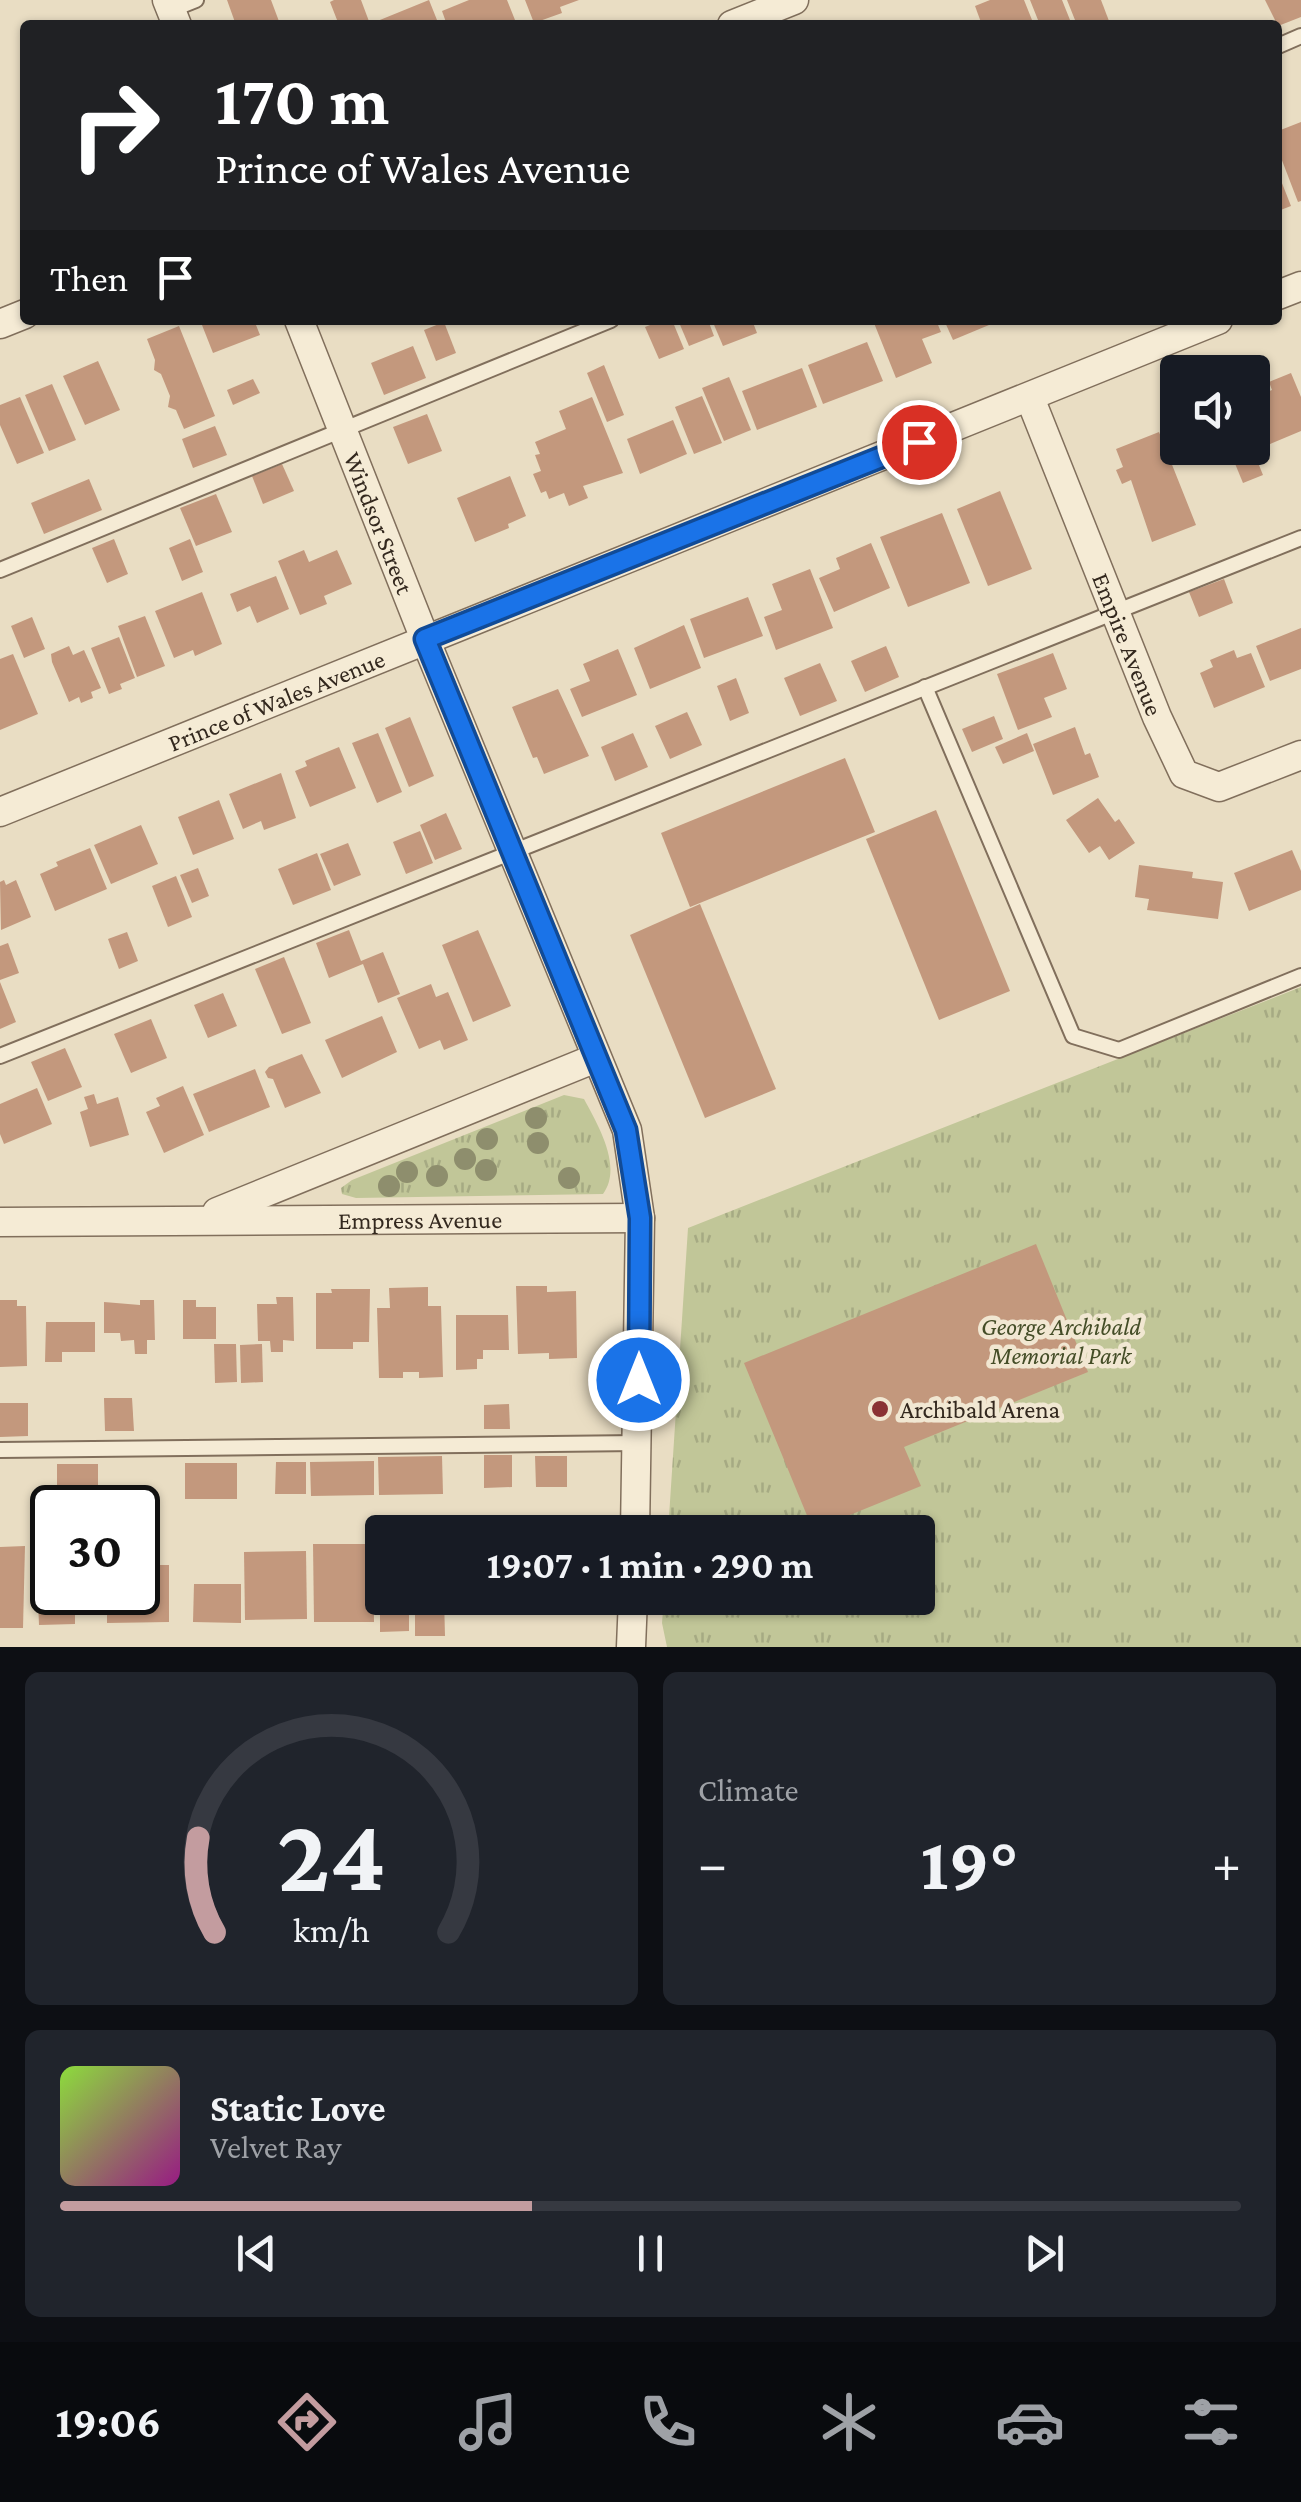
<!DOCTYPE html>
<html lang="en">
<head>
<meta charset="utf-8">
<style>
	:root { --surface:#171b24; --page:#20242c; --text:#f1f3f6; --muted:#9ea1a6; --line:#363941; --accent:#c39c9f }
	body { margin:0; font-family:"Crimson Pro",serif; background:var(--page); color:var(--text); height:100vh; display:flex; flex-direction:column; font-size:38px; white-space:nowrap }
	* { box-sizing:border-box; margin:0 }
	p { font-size:32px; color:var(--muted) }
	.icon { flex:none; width:55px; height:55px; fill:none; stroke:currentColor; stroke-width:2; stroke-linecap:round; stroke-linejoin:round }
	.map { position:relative; height:1647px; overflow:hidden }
	.panel { display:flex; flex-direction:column; gap:25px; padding:25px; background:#0d0f14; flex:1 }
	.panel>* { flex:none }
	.banner { position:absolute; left:20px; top:20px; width:1262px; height:305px; border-radius:10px; box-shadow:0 2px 8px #0004; background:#202124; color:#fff; overflow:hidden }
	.controls { position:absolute; left:1160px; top:355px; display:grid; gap:20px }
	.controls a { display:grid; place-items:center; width:110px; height:110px; border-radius:10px; background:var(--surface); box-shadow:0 2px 8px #0004; font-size:50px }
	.speed { position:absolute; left:30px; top:1485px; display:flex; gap:20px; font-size:50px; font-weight:700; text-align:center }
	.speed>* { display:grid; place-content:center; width:130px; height:130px; border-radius:50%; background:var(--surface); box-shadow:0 2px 8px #0004; line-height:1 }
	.speed .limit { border:5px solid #111; border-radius:15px; background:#fff; color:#111 }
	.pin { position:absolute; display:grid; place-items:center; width:85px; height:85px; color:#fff; margin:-42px; border:5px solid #fff; border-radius:50%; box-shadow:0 2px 10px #0007 }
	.me { position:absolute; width:110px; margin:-55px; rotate:0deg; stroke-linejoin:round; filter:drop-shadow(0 0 8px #0008) }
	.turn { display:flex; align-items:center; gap:35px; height:210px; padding:0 30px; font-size:45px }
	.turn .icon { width:130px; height:130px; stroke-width:2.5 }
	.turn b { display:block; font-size:70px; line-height:85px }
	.then { display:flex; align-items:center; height:95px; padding:0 30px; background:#0003; gap:20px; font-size:38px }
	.big { font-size:75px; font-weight:700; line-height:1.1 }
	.panel .widget { flex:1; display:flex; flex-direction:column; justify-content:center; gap:15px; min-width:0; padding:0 35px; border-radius:15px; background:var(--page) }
	.panel .dial { align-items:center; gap:0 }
	.dial svg { height:260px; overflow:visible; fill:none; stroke:var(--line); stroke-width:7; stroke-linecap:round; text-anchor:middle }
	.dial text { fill:var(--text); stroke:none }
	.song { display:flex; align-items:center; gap:30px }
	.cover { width:120px; height:120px; border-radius:15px; background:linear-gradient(135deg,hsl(90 70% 55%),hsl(310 70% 35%)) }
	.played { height:10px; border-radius:5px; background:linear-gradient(90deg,var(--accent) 40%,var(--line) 40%) }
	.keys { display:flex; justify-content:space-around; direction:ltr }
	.heat { display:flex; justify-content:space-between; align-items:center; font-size:55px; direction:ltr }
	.panel .tiles { flex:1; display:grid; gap:25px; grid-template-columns:1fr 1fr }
	.widget:last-child { grid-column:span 2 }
	.trip { position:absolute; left:365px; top:1515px; width:570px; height:100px; border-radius:10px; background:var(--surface); box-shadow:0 2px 8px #0004; font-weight:700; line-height:100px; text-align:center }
	.dock { display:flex; height:160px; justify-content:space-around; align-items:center; background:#090b0e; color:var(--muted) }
	.dock .icon { width:70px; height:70px }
	.dock .active { color:var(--accent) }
	.dock b { font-size:45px; color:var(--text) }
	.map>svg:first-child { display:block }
</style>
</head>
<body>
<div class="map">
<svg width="1301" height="1647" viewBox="0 0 1301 1647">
	<defs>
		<pattern id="grass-tufts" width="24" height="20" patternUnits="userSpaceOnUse" patternTransform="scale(2.5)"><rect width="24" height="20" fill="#c1c698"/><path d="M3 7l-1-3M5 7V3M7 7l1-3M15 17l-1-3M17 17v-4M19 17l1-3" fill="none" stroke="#a6aa83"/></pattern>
	</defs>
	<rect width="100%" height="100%" fill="#e9ddc3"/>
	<g fill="url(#grass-tufts)">
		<polygon points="1301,987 1301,1647 667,1647 662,1623 664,1598 918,1598 918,1532 668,1532 688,1228"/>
		<path d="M564,1095L584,1099C598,1125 623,1167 603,1194L356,1198L342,1194L341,1188L352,1180Z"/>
	</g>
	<g fill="#c3987d">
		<polygon points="227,0 271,0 280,24 236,25"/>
		<polygon points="334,0 361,0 370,24 429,0 439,25 339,25 330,2"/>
		<polygon points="469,0 507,0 517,25 447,25 442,11"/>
		<polygon points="525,0 579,0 560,7 562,13 534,23"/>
		<polygon points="990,0 1024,0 1034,25 982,25 975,6"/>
		<polygon points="1030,0 1062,0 1072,25 1040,25"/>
		<polygon points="1067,0 1101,0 1109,21 1099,25 1077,25"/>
		<polygon points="1265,0 1301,0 1301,17 1278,26"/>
		<polygon points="1301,122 1301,201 1298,202 1278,150 1278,131"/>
		<polygon points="1278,173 1291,206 1278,211"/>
		<polygon points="200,320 254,320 260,335 213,353"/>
		<polygon points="663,320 672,320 684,349 659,359 645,327"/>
		<polygon points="678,320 708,320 714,336 689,346"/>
		<polygon points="712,320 752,320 757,333 723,346"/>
		<polygon points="881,320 936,320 941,332 922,339 932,363 896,378 874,323"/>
		<polygon points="944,320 1001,320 953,340"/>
		<polygon points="444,322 456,353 436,361 424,330"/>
		<polygon points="179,326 215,416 184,429 176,410 168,407 170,396 161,374 154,370 155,360 147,339"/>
		<polygon points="867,342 883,381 823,404 808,365"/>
		<polygon points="413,346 426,378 384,395 371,363"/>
		<polygon points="98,361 120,410 85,425 63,376"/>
		<polygon points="604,365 624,415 607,422 587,373"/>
		<polygon points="802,368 817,407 757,430 742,391"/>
		<polygon points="1291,373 1301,397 1301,431 1258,449 1252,435 1252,398 1272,390 1269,382"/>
		<polygon points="729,377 751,430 724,441 702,388"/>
		<polygon points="253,379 260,393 233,405 227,390"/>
		<polygon points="52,384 76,440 49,451 25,395"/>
		<polygon points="702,396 722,443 694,454 675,407"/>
		<polygon points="20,397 44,453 17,464 0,425 0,405"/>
		<polygon points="592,397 623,473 583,486 588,498 569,506 564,493 549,499 546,491 541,493 533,474 541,471 535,455 540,454 535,442 566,429 559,411"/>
		<polygon points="427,414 442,451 408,464 393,427"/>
		<polygon points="673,420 687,454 640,474 627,439"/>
		<polygon points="1178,424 1178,448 1220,448 1180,464 1166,429"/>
		<polygon points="215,426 227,455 193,468 182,439"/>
		<polygon points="1159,432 1196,525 1152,542 1131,480 1122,484 1116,470 1123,467 1116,449"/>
		<polygon points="1232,448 1252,448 1263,475 1243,483 1229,449"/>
		<polygon points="282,464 294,491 263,504 252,476"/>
		<polygon points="510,476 526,516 508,524 509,528 475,542 457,498"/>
		<polygon points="89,479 102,510 44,534 31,503"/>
		<polygon points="1000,491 1032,569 988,586 957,509"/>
		<polygon points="216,494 232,532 196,546 180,508"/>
		<polygon points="942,513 970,583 908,607 880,537"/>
		<polygon points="114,539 128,574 107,583 92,548"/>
		<polygon points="190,539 203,572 182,581 169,548"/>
		<polygon points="871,543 890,588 834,612 819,578 840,569 836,558"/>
		<polygon points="304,550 309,562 337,550 352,584 324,596 327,604 300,615 278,561"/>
		<polygon points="810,569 833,628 776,650 764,617 782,610 772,584"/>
		<polygon points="276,576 289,609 257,623 250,606 237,612 230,594"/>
		<polygon points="1224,579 1233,603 1199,617 1189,592"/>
		<polygon points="202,592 222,644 195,656 193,650 174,658 155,611"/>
		<polygon points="748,597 763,636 704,658 690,619"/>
		<polygon points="145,616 165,666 137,677 118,626"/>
		<polygon points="32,617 45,649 24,658 11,626"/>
		<polygon points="684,625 701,668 650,689 634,648"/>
		<polygon points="1301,628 1301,669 1270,681 1256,646"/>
		<polygon points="119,637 135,678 120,684 122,689 109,694 91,648"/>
		<polygon points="69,646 73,655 84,650 101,688 91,692 93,698 81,703 79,697 69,702 52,662 51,654"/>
		<polygon points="886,646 899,677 865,692 851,661"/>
		<polygon points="618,649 637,695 582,717 570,689 590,681 583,664"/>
		<polygon points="1234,650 1237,658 1251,653 1265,687 1214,708 1200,673 1213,667 1210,660"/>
		<polygon points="1053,653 1067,689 1044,698 1052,717 1018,730 997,674"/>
		<polygon points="13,654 38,714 0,730 0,659"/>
		<polygon points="820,663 837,701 800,716 784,678"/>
		<polygon points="736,678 749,713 730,721 717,686"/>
		<polygon points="558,689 589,756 544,774 537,757 533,758 512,707"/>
		<polygon points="687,712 702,745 670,759 655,726"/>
		<polygon points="994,716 1003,739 972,752 962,729"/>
		<polygon points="410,717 434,776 409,787 385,728"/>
		<polygon points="1075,727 1085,755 1090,753 1099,777 1053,795 1033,744"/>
		<polygon points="378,733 402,792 377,803 352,743"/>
		<polygon points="633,733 648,767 615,781 601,747"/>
		<polygon points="1027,733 1034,751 1003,764 995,747"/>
		<polygon points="339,747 356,788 310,807 295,771 307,766 305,761"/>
		<polygon points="845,758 875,832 690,907 661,833"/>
		<polygon points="281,773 296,818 264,830 261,821 243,829 229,794"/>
		<polygon points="1098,798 1115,822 1119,819 1135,843 1109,860 1100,846 1089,853 1066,820"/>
		<polygon points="219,800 234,839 193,855 178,817"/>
		<polygon points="936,810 1010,991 939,1020 866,839"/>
		<polygon points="446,813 462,849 435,860 420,825"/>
		<polygon points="141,825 158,864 111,884 94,845"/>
		<polygon points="420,831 433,863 406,874 393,842"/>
		<polygon points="348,843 361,875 334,886 320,854"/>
		<polygon points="90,848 107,889 55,911 40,874 58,866 56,862"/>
		<polygon points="1292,850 1301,871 1301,890 1249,911 1234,873"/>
		<polygon points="317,853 331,890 293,905 278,869"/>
		<polygon points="1139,865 1193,872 1192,878 1223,882 1218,919 1147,910 1149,899 1135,897"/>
		<polygon points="198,868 209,896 192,903 180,875"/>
		<polygon points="176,876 192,917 168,927 152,886"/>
		<polygon points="4,880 6,885 16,880 31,917 1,930 0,882"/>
		<polygon points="700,904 776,1089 705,1118 630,935"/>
		<polygon points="349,930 361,961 383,952 400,994 378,1003 363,964 329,978 316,943"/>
		<polygon points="478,930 511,1006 473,1022 442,945"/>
		<polygon points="127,932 138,961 119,969 108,939"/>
		<polygon points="8,943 19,973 0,980 0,946"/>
		<polygon points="284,957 311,1023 282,1034 255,969"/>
		<polygon points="0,982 16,1022 0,1029"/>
		<polygon points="431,984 436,997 448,992 468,1040 444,1050 440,1040 419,1049 397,998"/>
		<polygon points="223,993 237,1026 208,1038 194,1005"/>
		<polygon points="382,1016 397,1052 342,1078 325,1040"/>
		<polygon points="151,1019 167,1058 131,1073 114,1034"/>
		<polygon points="65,1048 82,1087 48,1101 31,1062"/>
		<polygon points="302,1054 321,1093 285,1108 273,1079 268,1078 265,1072 269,1067"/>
		<polygon points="255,1069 270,1107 209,1132 193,1094"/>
		<polygon points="183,1086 204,1135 164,1153 146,1112 160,1106 156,1098"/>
		<polygon points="37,1088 52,1124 4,1144 0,1134 0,1104"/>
		<polygon points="94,1094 97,1104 118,1097 129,1135 90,1147 80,1112 88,1109 84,1097"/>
		<polygon points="1036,1244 1088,1372 904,1447 921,1486 813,1530 744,1363"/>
		<polygon points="516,1286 547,1286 547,1292 576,1291 577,1358 549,1359 549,1353 518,1354"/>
		<polygon points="428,1287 428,1306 441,1306 443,1377 419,1378 419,1372 403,1372 403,1378 379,1378 377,1308 390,1308 389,1288"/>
		<polygon points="331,1289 370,1289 369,1342 353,1342 353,1349 316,1349 316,1293 332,1293"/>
		<polygon points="276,1297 293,1297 294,1341 283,1340 283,1352 271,1352 270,1341 258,1341 257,1304 277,1304"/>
		<polygon points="0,1300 17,1300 17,1306 26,1306 27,1366 0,1367"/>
		<polygon points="140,1300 154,1300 155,1340 147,1340 147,1354 135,1354 134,1340 121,1341 120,1333 104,1333 104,1302 140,1305"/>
		<polygon points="183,1300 196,1300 196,1307 216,1307 216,1339 183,1339"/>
		<polygon points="456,1315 508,1315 509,1350 483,1350 483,1359 477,1359 477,1369 456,1370"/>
		<polygon points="46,1322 95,1322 95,1352 62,1352 62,1362 45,1362"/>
		<polygon points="214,1344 236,1344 237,1382 215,1383"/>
		<polygon points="262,1344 263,1382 241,1383 240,1345"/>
		<polygon points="104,1398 132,1398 134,1431 105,1431"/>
		<polygon points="0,1403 28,1403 28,1436 0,1437"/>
		<polygon points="509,1404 510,1429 484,1429 484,1405"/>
		<polygon points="484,1455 512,1455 512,1487 484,1488"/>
		<polygon points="442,1456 443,1494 379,1495 378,1457"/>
		<polygon points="535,1456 567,1456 567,1487 536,1487"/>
		<polygon points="374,1461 374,1495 311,1496 310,1462"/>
		<polygon points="276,1462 306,1462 306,1494 275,1494"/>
		<rect x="185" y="1463" width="52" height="36"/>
		<polygon points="57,1464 98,1464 98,1508 72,1508 73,1498 57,1497"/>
		<polygon points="313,1544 373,1544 374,1622 314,1622"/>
		<polygon points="25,1546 23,1628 0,1628 0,1547"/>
		<polygon points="42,1549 52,1549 52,1592 90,1592 91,1609 75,1609 75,1624 39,1625 38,1600 43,1599"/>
		<polygon points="306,1551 307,1619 245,1620 244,1552"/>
		<polygon points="143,1565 169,1565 169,1622 107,1623 107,1592 138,1592 138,1589 143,1589"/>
		<polygon points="194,1584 241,1584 241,1623 193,1622"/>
		<polygon points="380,1598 409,1598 409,1631 380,1632"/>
		<polygon points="415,1598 444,1598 445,1636 415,1636"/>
	</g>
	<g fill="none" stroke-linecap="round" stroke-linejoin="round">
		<defs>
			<g id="lane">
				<polyline points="171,10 196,0"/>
				<polyline points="1278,46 1301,36"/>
				<polyline points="0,570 611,320"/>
				<polyline points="925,687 1073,1036 1119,1050 1301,976"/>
				<polyline points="0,1056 1301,538"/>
				<polyline points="0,1450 638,1443"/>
			</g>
			<g id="street">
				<polyline points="167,0 177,25"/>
				<polyline points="732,25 794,0"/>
				<polyline points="1278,295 1301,286"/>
				<path id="s1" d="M299,320L425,639L627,1130L640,1218L635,1532"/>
				<polyline points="0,324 25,314"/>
				<path id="s2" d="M1030,398L1157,717L1184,774L1219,787L1301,755"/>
				<path id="s3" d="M0,812L1218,320"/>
				<polyline points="217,1212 596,1058"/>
				<path id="s4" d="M0,1222L640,1218"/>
				<polyline points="631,1647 633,1598"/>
			</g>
		</defs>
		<use href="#lane" stroke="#816f5c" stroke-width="18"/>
		<use href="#street" stroke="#816f5c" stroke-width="31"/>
		<use href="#lane" stroke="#f5ebd5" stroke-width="14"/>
		<use href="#street" stroke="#f5ebd5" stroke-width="28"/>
	</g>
	<g fill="#8e8e6d">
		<circle cx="536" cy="1118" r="11"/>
		<circle cx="487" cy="1139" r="11"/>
		<circle cx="538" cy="1143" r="11"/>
		<circle cx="465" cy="1159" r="11"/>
		<circle cx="486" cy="1170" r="11"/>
		<circle cx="407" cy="1172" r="11"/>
		<circle cx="437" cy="1176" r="11"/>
		<circle cx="569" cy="1178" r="11"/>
		<circle cx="389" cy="1186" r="11"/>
	</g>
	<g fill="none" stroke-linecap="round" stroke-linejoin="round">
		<defs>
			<polyline id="route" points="639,1380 640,1218 626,1130 425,639 919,442"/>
		</defs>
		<use href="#route" stroke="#114b97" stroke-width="25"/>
		<use href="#route" stroke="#1a73e8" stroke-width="18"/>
	</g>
	<circle fill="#8a3235" stroke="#f1e7d2" stroke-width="4" cx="880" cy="1409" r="10"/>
	<g text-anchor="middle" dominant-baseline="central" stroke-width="9" stroke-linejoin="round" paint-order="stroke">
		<g font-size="25" fill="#33281e" stroke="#f1e7d2">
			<text stroke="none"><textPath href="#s1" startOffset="218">Windsor Street</textPath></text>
			<text stroke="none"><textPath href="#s2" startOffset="265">Empire Avenue</textPath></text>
			<text stroke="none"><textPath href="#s3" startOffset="298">Prince of Wales Avenue</textPath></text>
			<text stroke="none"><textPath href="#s4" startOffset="420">Empress Avenue</textPath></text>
		</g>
		<g font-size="25" font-style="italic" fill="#444d27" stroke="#f1e7d2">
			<text x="1061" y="1326">George Archibald<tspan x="1061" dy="29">Memorial Park</tspan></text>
		</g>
		<g font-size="25" fill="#33281e" stroke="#f1e7d2" text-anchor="start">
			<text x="900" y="1409">Archibald Arena</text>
		</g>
	</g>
</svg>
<div class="controls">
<a><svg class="icon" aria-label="sound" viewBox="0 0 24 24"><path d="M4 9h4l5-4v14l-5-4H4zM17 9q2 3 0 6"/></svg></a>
</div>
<div class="speed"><div class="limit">30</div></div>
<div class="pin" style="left:919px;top:442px;background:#d93025"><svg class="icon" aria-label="arrive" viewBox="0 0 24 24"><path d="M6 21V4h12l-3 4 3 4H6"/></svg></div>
<svg class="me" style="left:639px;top:1380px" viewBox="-20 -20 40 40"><circle r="17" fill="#1a73e8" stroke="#fff" stroke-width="3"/><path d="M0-11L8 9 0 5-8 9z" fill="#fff"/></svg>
<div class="trip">19:07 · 1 min · 290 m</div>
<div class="banner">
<div class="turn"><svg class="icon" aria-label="right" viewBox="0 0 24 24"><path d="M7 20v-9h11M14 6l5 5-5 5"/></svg><div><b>170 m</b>Prince of Wales Avenue</div></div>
<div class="then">Then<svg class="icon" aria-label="arrive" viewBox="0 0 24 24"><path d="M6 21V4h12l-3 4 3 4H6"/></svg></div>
</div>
</div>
<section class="panel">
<div class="tiles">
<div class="widget dial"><svg viewBox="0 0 100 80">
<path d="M14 69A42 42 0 1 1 86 69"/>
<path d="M14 69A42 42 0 0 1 9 40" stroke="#c39c9f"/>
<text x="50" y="56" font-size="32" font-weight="700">24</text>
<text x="50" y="72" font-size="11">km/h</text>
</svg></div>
<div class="widget"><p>Climate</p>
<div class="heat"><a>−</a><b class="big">19°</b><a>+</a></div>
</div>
<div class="widget">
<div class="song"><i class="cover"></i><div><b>Static Love</b><p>Velvet Ray</p></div></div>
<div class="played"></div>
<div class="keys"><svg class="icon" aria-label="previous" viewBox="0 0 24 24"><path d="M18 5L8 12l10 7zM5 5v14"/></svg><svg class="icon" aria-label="pause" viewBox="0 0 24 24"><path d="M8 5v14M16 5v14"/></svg><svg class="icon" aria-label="next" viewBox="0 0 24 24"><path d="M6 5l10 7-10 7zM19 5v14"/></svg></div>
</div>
</div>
</section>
<nav class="dock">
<b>19:06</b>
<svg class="icon active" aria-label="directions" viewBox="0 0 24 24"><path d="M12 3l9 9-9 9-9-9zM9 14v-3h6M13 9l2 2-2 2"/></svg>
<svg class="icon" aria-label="music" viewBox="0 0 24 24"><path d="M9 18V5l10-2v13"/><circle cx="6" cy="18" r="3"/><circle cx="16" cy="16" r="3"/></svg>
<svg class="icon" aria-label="phone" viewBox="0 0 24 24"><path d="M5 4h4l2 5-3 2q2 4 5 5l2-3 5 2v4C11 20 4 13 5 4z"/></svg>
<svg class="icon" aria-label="climate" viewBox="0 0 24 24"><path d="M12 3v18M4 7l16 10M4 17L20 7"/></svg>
<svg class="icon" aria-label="car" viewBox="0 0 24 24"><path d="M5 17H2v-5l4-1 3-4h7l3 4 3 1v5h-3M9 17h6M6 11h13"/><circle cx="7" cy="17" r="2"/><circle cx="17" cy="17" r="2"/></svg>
<svg class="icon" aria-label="filters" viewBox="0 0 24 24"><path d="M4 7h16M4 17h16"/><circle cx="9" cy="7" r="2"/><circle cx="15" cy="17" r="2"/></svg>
</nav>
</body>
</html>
